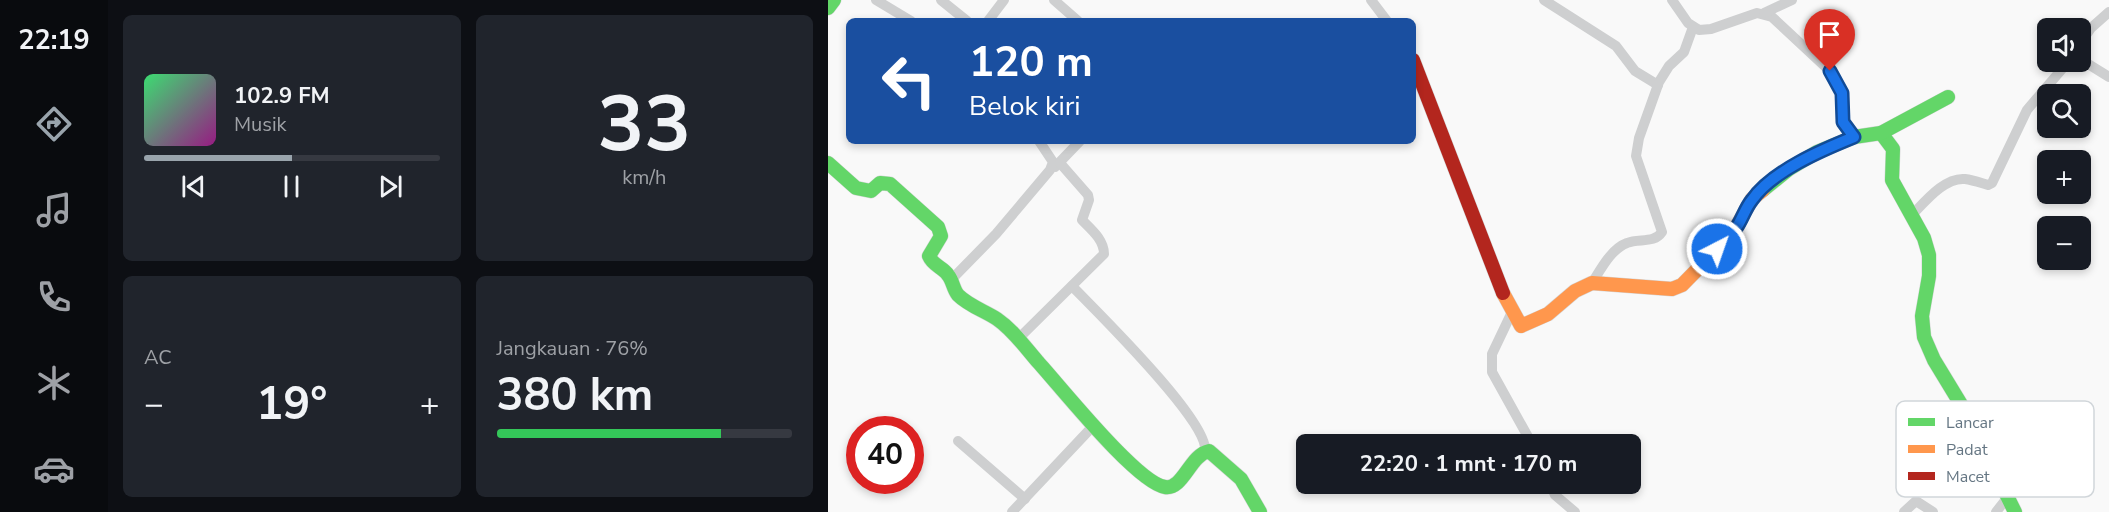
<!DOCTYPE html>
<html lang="id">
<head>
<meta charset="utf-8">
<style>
	:root { --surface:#171b24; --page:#20242c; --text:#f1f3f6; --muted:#9ea1a6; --line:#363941; --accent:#99a4ac }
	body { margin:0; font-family:"Nunito Sans",sans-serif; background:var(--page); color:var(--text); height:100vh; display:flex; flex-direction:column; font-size:22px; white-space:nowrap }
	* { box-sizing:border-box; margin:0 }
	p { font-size:20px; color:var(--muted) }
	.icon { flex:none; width:33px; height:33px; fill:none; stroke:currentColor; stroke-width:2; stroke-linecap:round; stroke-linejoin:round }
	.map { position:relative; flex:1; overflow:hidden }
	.sheet { display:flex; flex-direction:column; gap:15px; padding:15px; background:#0d0f14; width:720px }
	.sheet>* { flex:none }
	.top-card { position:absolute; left:18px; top:18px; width:570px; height:126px; border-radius:9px; box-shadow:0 3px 9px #0003; background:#1a4fa0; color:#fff; overflow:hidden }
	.controls { position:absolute; left:1209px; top:18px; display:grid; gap:12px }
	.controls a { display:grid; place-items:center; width:54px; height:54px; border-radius:9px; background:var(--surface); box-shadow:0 3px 9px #0003; font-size:30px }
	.speed { position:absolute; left:18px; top:416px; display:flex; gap:12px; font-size:30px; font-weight:700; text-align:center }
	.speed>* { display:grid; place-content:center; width:78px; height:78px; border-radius:50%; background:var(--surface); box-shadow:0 3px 9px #0003; line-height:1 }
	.speed .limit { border:9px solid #d22; background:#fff; color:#111 }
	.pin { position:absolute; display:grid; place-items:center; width:51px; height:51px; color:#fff; margin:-62px -26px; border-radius:50% 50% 50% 0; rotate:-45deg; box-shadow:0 0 6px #0007 }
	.pin .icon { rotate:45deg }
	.me { position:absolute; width:66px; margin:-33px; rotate:41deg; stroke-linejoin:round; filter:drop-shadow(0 0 4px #0008) }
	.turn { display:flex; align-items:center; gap:21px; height:126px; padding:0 24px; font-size:27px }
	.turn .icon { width:78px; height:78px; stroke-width:2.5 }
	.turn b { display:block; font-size:42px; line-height:51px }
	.big { font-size:45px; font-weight:700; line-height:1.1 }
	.sheet .card { flex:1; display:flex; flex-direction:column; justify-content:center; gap:9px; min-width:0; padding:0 21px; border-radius:9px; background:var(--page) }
	.sheet .dial { align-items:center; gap:0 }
	.dial b { font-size:78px; line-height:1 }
	.song { display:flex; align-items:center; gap:18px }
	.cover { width:72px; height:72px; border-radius:9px; background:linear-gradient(135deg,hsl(140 70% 55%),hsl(310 70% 35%)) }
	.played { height:6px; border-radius:3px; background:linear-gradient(90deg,var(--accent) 50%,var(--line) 50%) }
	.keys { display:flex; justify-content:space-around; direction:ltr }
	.heat { display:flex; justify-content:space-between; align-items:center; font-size:33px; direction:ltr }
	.charge { height:9px; border-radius:4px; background:linear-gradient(90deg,#34c759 76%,var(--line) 0) }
	.sheet .tiles { flex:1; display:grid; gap:15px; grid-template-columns:repeat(2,1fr) }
	.trip { position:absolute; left:468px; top:434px; width:345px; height:60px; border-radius:9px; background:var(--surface); box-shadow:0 3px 9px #0003; font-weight:700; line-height:60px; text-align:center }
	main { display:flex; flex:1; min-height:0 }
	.dock { display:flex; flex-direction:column; width:108px; justify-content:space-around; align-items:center; background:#090b0e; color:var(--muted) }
	.dock .icon { width:42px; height:42px }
	.dock .selected { color:var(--accent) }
	.dock b { font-size:27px; color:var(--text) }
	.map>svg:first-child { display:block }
</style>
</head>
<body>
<main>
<nav class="dock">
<b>22:19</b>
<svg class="icon selected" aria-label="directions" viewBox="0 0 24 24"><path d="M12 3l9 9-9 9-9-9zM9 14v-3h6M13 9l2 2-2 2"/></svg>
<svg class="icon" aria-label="music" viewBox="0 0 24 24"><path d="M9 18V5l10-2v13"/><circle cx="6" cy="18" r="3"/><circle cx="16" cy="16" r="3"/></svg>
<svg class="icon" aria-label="phone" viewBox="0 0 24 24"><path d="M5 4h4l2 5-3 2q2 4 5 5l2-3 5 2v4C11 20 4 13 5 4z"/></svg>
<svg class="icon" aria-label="climate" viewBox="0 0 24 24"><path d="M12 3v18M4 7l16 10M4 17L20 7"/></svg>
<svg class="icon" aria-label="car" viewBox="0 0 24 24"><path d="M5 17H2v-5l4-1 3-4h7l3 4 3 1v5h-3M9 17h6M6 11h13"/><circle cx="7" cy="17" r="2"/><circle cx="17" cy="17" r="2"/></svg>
</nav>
<section class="sheet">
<div class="tiles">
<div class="card">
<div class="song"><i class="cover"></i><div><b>102.9 FM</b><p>Musik</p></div></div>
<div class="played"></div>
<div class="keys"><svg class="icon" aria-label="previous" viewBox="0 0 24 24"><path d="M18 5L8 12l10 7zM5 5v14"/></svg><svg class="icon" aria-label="pause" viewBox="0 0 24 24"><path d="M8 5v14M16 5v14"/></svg><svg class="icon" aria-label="next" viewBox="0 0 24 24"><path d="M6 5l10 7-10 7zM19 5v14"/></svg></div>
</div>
<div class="card dial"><b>33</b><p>km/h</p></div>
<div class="card"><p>AC</p>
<div class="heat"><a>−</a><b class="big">19°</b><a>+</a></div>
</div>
<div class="card"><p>Jangkauan · 76%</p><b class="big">380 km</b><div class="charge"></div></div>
</div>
</section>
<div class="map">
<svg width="1281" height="512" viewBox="0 0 1281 512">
	<rect width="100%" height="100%" fill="#f9f9f9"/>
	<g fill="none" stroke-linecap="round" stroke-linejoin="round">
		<defs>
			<g id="fast">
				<polyline points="0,8 6,0"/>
				<polyline points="1053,133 1065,149 1064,180 1096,238 1101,255 1101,276 1094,316 1096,337 1106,360 1137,411 1187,512"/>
				<path d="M0,163L28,188L43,191L52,183L62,184L110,227L113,236L101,256C105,266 115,267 120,275C125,281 125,289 130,295C141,306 157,311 169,319C185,330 197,347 210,362C232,386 309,483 337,487C355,490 362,455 381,451L413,479L432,512"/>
				<polyline points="935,190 961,169 989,152 1026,137 1053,133 1120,97"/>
			</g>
			<polyline id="slow" points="675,293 693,326 720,314 747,291 764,283 844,289 854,285 905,233 924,199 935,190"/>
			<polyline id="jam" points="585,60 675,293"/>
		</defs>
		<use href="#fast" stroke="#d5d6d7" stroke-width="15"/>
		<use href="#slow" stroke="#d5d6d7" stroke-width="15"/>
		<use href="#jam" stroke="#d5d6d7" stroke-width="15"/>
		<g stroke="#cecfd0" stroke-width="10">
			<polyline points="48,0 83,21"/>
			<polyline points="113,0 139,21"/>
			<polyline points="226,0 250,21"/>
			<polyline points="543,0 559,21"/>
			<polyline points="716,0 788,46 807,71 830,85"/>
			<polyline points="844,0 860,23 871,30 883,29 929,13 944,17 1002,71 1014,93 1015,122 1026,137"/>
			<polyline points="936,13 964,0"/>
			<polyline points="160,21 176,0"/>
			<polyline points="1252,44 1263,28 1281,12"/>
			<polyline points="1252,59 1281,77"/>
			<polyline points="227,167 252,141"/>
			<path d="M1083,216C1096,203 1116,177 1137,179C1145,180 1153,183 1160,185L1164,183L1199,110L1240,62"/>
			<polyline points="123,280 168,234 222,170 225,162 211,141"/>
			<path d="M764,283C773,269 783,249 799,243C811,238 826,244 834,232L808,156L811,138L831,82L841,66L856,52L865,27"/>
			<path d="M244,286C268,311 381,421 377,451"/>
			<polyline points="684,312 664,354 664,372 704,444"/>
			<path d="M190,339L276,254C276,240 264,230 254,220L261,200L260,195L232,163"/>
			<polyline points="130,441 197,499"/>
			<polyline points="722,483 727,495 747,512"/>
			<polyline points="184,512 266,425"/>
			<polyline points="1076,512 1088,501 1105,512"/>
			<polyline points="1168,512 1179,498"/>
		</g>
		<use href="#fast" stroke="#63d668" stroke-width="14"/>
		<use href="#slow" stroke="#ff974d" stroke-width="14"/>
		<use href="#jam" stroke="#b3261e" stroke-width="14"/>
	</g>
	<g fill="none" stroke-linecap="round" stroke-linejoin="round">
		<defs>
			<path id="route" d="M889,249C897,241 905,234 910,225C915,217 918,207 924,200C944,171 994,150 1026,137L1015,122L1014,93L1002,71"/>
		</defs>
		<use href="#route" stroke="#114b97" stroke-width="15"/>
		<use href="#route" stroke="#1a73e8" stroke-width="10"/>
	</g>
	<rect x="1068" y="401" width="198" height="96" rx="9" fill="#fff" stroke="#d1d6da" stroke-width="1.5"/>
	<rect x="1080" y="418" width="27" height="8" fill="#63d668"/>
	<rect x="1080" y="445" width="27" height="8" fill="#ff974d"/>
	<rect x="1080" y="472" width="27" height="8" fill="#b3261e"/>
	<g font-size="16" fill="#657683">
		<text x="1118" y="428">Lancar</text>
		<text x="1118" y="455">Padat</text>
		<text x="1118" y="482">Macet</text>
	</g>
</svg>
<div class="controls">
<a><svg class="icon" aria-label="sound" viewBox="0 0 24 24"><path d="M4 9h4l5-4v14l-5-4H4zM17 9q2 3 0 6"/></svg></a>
<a><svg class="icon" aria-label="search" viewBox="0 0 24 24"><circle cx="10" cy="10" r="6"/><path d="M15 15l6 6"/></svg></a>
<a>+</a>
<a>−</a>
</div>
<div class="speed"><div class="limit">40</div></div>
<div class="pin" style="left:1002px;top:71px;background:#d93025"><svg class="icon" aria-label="arrive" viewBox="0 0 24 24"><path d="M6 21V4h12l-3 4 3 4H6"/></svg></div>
<svg class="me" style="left:889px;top:249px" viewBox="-20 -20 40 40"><circle r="17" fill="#1a73e8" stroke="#fff" stroke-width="3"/><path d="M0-11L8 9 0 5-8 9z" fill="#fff"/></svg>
<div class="trip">22:20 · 1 mnt · 170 m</div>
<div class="top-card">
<div class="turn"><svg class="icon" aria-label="left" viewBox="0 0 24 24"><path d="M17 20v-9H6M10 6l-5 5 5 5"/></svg><div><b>120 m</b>Belok kiri</div></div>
</div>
</div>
</main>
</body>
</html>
